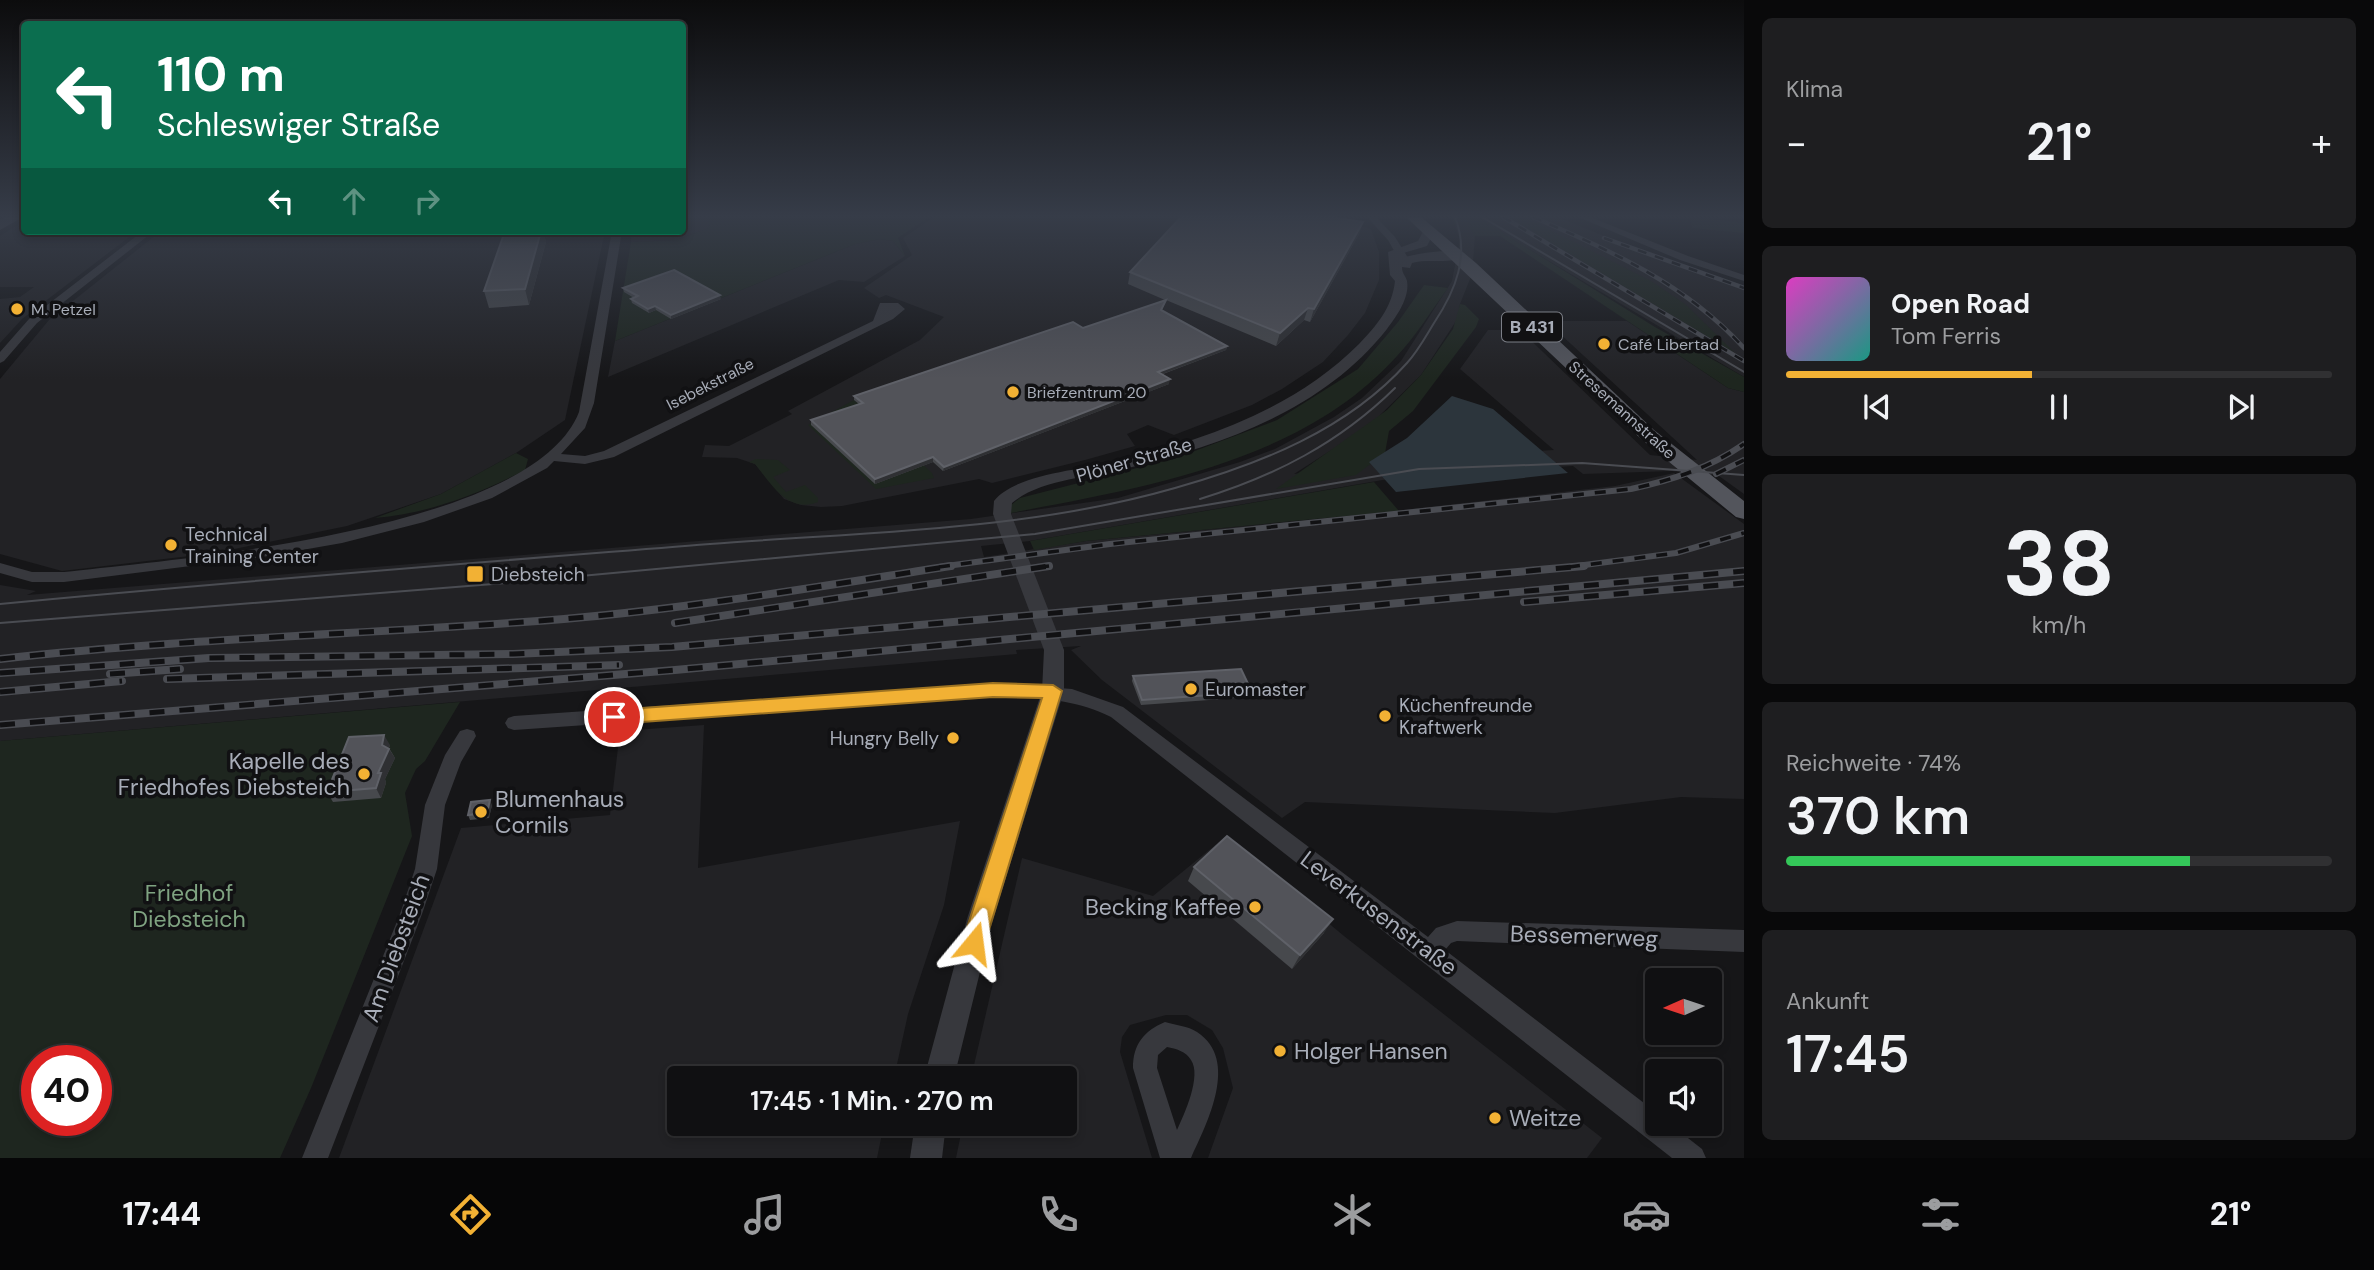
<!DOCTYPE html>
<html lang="de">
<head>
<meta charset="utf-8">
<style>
	:root { --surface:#101012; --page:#1e1e20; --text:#f1f3f6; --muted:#9c9d9f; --line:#303032; --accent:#f2b134 }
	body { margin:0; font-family:"DM Sans",sans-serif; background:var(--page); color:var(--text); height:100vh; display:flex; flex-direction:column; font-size:26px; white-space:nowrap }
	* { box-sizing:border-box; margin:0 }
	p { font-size:23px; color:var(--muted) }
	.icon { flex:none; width:38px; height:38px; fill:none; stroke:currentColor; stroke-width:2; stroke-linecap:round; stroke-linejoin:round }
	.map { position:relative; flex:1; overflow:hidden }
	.details { display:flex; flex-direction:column; gap:18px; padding:18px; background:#09090a; width:630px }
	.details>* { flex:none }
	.banner { position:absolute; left:21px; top:21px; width:665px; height:214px; border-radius:7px; box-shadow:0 4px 10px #0003,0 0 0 2px var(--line); background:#0b6e4f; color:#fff; overflow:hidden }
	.needle { width:46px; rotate:267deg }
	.controls { position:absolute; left:1645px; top:968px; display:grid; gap:14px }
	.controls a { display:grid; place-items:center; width:77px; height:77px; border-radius:7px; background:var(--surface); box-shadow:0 4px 10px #0003,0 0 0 2px var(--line); font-size:35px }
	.speed { position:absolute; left:21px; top:1045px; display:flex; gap:14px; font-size:35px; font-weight:700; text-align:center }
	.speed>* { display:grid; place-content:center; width:91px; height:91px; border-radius:50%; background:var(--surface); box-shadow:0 4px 10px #0003,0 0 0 2px var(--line); line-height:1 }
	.speed .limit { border:10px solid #d22; background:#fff; color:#111 }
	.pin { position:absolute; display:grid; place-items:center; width:60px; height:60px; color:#fff; margin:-30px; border:4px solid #fff; border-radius:50%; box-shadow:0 2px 7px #0007 }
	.me { position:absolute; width:77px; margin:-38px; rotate:16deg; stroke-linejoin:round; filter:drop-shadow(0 0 5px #0008) }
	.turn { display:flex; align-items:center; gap:24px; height:147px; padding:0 21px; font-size:32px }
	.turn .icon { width:91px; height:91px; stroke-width:2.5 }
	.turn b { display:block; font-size:49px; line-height:60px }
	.lanes { display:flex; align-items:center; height:66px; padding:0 21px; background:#0003; justify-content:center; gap:35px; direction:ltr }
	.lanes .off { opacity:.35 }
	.big { font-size:52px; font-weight:600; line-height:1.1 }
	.details .widget { flex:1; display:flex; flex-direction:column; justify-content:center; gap:10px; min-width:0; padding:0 24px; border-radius:10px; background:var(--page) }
	.details .dial { align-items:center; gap:0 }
	.dial b { font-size:91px; line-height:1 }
	.song { display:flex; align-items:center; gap:21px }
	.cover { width:84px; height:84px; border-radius:10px; background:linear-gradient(135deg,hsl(310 70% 55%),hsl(170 70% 35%)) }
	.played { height:7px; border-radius:4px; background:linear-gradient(90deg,var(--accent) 45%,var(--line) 45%) }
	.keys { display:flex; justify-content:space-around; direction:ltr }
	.heat { display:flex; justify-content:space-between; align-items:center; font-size:38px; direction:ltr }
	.charge { height:10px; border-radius:5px; background:linear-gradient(90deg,#34c759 74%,var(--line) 0) }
	.trip { position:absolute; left:667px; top:1066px; width:410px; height:70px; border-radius:7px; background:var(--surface); box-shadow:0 4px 10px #0003,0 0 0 2px var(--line); font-weight:600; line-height:70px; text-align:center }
	.tab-bar { display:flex; height:112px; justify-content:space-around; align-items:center; background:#060607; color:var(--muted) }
	.tab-bar .icon { width:49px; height:49px }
	.tab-bar .current { color:var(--accent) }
	.tab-bar b { font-size:32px; color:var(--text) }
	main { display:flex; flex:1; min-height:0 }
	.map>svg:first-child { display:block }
</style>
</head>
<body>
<main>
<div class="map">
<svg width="1744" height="1158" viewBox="0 0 1744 1158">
	<rect width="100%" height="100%" fill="#161618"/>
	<g fill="#222225">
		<polygon points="683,217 709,217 709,228 676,240 631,242 632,231 682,231"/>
		<polygon points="934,217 1329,217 1371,229 1379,252 1379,280 1365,313 1348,335 1323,362 1282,389 1252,405 1174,435 1148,425 1127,434 1135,446 1085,460 992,483 979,479 842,506 821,507 801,505 784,499 755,464 737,458 702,457 705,445 729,446 792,414 788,411 920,340 944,317 886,295 879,298 864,288 912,255 903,238"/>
		<polygon points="1452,217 1557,217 1671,263 1744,286 1744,377 1507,236 1475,236 1472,274 1460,304 1458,318 1421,375 1369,426 1294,474 1408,459 1554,450 1460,369 1488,330 1520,330 1650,455 1697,460 1546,321 1627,321 1728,388 1744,392 1744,494 1719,476 1672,471 1583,474 1573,466 1400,477 1030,541 981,546 984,557 1086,541 1332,518 1615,486 1674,473 1744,524 1744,799 1681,797 1555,813 1305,802 1282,818 1102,680 1071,650 1081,646 1016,650 1017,654 0,741 0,585 36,591 27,595 971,519 1118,498 1240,462 1275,449 1334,417 1362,398 1401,361 1452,281 1460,239"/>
		<polygon points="24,221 24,231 137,231 22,319 0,343 0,299 20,297 34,287 0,287 0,236"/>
		<polygon points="161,231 605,231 565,420 516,453 441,494 347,526 215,553 62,571 0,554 0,379 49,320"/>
		<polygon points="880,239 893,241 905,256 864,282 839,280 608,377 615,341 855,244"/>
		<polygon points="704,725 698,868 960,821 944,905 908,1014 894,1078 679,1078 679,1124 884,1124 877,1158 339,1158 461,828 610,815 620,731"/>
		<polygon points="1225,837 1344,936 1602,1138 1587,1158 1208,1158 1233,1088 1223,1048 1212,1030 1187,1015 1166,1015 1130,1025 1122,1037 1120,1052 1152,1158 956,1158 963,1124 1064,1124 1064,1078 971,1078 1022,858 1153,896"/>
	</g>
	<g fill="#1e261f" fill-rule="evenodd">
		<polygon points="709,217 929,217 898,238 905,256 893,241 880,239 855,244 615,341 631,242 676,240 709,228"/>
		<polygon points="1466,217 1477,217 1655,327 1744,377 1744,392 1728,388 1500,236 1474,236"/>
		<polygon points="1508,217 1524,217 1651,281 1685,304 1735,353"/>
		<polygon points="1690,217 1744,223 1744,233 1692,228"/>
		<path d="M1424,285L1448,288C1431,311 1416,336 1397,356C1301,463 1144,487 1011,513V505L1020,498L1176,458L1277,420L1358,369L1398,322Z"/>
		<polygon points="1460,304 1465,305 1479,319 1476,327 1413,411 1389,431 1385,453 1356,475 1276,489 1387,410 1421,375 1453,329"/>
		<polygon points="854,400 932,473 934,478 876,489 808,425"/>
		<path d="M516,453L528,459L525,470C479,494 427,514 375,518L441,494Z"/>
		<path d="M756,459L778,460L790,470L773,477L786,492L805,485L818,498V502C788,514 771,484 755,464L749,462Z"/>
		<polygon points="1374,482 1399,511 1086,541 1034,550 1030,541"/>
		<path d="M460,702L425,761L416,769L405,793L412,836L311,1088L280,1158H0V741ZM37,1060H96V1120H37Z"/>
	</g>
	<polygon fill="#2c353c" points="1452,396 1493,409 1568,473 1396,492 1369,462 1407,438"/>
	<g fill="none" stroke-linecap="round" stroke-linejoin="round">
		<g fill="#37383d" fill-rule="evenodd">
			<polygon points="1367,217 1376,217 1395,237 1410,261 1409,263 1401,263 1388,240"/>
			<polygon points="1578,217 1590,217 1688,256 1744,275 1744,281 1680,260"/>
			<polygon points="143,231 154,231 37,323 4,361 0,363 0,352 29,319"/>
			<path d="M612,231H622L594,403L585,428L561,454L585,456L604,451L873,321L880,303H898L905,309L893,319L614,457L585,464L554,461L547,468L492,498L424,522L342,543L262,557L64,582H32L0,573V563L32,572H64C178,559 533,531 579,412Z"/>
			<path d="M993,683L1072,689L1123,707L1428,937L1436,928L1457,921L1744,930V952L1457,941L1451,943L1445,950L1657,1113V1124H1670L1702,1149L1706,1158H1672L1111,717C1073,698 1034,698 993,697L514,730L508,728L505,723L508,718L514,716Z"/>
			<polygon points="467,729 474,731 476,736 461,762 445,805 437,869 422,914 328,1158 302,1158 400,914 415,869 425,805 445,755 460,731"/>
			<path d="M1165,1022C1175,1025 1188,1026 1197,1032C1240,1060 1207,1123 1191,1158H1160L1133,1068C1133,1044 1144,1031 1165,1022ZM1167,1047C1176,1049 1186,1051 1191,1060C1202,1076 1184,1115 1177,1130L1157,1068L1158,1055Z"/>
		</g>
		<g fill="#37383d" fill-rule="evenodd">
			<path d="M1425,228L1435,230L1427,246L1400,254L1401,258C1417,254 1451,246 1465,256C1452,265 1428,258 1412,263L1410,268L1402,267C1402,274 1406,276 1407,281C1410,298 1396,317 1387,329C1323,410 1224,444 1128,468C1091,478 1042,478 1012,503L1011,514L1064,650V691L993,919L954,1078H924L967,919L1042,691L1044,650L993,514L994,501C1015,474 1081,470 1113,462C1202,441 1293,410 1359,344C1377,325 1392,308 1395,281L1390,275L1388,252L1418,241Z"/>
			<polygon points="915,1124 946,1124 942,1158 910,1158"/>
		</g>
		<polygon fill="#45474d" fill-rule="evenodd" points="7,217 23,217 0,230 0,220"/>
		<polygon fill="#53555c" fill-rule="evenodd" points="1406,217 1421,217 1476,263 1654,430 1744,501 1744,519 1736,517 1640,438"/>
		<g stroke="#4a4c52" stroke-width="2">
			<polyline points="1482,217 1744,372"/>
			<path d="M1200,499C1275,476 1339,443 1395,388"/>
			<path d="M0,604C236,581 473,563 710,544C864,532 1026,531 1175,488C1260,464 1347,430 1407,363C1418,351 1426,336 1434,323C1456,290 1470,255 1455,217"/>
			<polyline points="0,623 506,583 1035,534 1419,469 1582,463 1744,475"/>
		</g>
		<defs>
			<g id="rail-far2">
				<polyline points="1503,217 1744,361"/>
				<path d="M1533,217C1611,251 1686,284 1744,348"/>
				<polyline points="1604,238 1744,288"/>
			</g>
			<g id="rail-far1">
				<polyline points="1716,474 1744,460"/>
				<path d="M939,567L1110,544L1631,489C1673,480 1709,468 1744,444"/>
				<polyline points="1040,567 1049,566"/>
				<polyline points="1569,567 1676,553 1744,533"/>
			</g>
			<g id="rail">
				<polyline points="1524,602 1744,583"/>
				<polyline points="675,623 1049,566"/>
				<path d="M0,659C187,638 376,634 564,619C694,608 822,586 951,566"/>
				<polyline points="0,673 209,658 513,654 672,647 1584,566"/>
				<polyline points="110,674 180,669"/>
				<polyline points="167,679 619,665"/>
				<polyline points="0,692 122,681"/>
				<polyline points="0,725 675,670 1744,571"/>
			</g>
		</defs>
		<use href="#rail-far2" stroke="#4a4c52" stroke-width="4.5"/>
		<use href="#rail-far1" stroke="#4a4c52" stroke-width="6"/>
		<use href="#rail" stroke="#4a4c52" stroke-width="8"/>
		<use href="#rail-far2" stroke="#111113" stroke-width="2.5" stroke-dasharray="9" stroke-linecap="butt"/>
		<use href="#rail-far1" stroke="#111113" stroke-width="3.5" stroke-dasharray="11" stroke-linecap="butt"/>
		<use href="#rail" stroke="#111113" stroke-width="5" stroke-dasharray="15" stroke-linecap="butt"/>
	</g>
	<g fill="#47494d">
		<polygon points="1363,222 1359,234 1310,322 1304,320 1276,346 1166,300 1162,310 1227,346 1226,350 1163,374 1169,384 943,471 933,462 875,484 811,425 811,420 859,404 854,400 854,396 1083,328 1165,300 1128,284 1130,272"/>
		<polygon points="505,231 543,231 546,242 529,305 489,308 484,291"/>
		<polygon points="623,288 721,299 671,319 656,310 649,313 632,303 631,299 634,298 624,292"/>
		<polygon points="1133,676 1252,692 1250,697 1141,705 1132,681"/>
		<polygon points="390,745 389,748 395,758 385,779 386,783 381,798 333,802 327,792"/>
		<polygon points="492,805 489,818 470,820 468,815"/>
		<polygon points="1194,867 1324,933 1292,969 1188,881"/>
	</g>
	<g fill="#2f3033">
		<polygon points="1363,222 1359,234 1310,322 1314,309"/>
		<polygon points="541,231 543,231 546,242 529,305 525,289"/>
		<polygon points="720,295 721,299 671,319 671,315"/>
		<polygon points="655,306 656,310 649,313 648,309"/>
		<polygon points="1308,308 1304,320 1276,346 1280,333"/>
		<polygon points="1227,346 1226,350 1157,376 1158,372"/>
		<polygon points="1170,379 1169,384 943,471 944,467"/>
		<polygon points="933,457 933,462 875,484 875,479"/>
		<polygon points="384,735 390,745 388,751 389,749 395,758 385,779 386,783 381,798 376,788"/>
		<polygon points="490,800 492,805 489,818 487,813"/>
		<polygon points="1333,919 1324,933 1292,969 1300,955"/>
	</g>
	<g fill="#525359" stroke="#5f6168" stroke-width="2">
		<polygon points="1181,217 1332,217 1363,222 1314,309 1308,308 1280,333 1130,272"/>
		<polygon points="505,231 541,231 525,289 484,291"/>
		<polygon points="674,270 720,295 671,315 655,306 648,309 631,299 638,296 623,288"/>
		<polygon points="1166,300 1161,310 1227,346 1158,372 1170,379 944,467 933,457 875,479 811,420 863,403 854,396 1073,322 1083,328"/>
		<polygon points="1241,669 1252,692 1142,700 1133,676"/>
		<polygon points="384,735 382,745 389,749 378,773 381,773 376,788 327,792 349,737"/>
		<polygon points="490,800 487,813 468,815 471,802"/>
		<polygon points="1227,836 1333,919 1300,955 1194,867"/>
	</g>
	<linearGradient id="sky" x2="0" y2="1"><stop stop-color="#0c0c0d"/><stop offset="0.57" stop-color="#363c48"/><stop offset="1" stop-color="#363c48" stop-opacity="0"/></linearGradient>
	<rect width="1744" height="379" fill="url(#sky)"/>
	<polygon fill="#f2b134" stroke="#9d7322" stroke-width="2" points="993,683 1053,685 1062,691 985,943 982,951 974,954 966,951 962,943 1042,698 993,697 614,724 604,717 614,710"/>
	<g fill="#f2b134" stroke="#111113" stroke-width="2.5">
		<circle cx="17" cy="309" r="7"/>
		<circle cx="1604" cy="344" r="7"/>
		<circle cx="1013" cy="392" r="7"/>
		<circle cx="171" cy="545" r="7"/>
		<rect x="466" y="565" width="18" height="18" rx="3.5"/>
		<circle cx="1191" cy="689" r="7"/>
		<circle cx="1385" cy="716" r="7"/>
		<circle cx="953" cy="738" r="7"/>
		<circle cx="364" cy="774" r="7"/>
		<circle cx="481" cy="812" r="7"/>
		<circle cx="1255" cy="907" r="7"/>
		<circle cx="1280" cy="1051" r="7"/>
		<circle cx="1495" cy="1118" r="7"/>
	</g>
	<g text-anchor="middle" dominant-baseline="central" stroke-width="7" stroke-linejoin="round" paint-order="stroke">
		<g font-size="16" fill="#a8adb8" stroke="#111113" text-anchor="start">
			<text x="31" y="309">M. Petzel</text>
			<text x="1618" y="344">Café Libertad</text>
			<text x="1027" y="392">Briefzentrum 20</text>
		</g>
		<g font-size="16" fill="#a8adb8" stroke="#111113">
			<text transform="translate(710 384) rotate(-27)">Isebekstraße</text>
			<text transform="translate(1622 410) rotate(42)">Stresemannstraße</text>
		</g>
		<rect fill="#111113" stroke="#7b7e86" stroke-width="2" x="1502" y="312.5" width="60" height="29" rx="5"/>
		<g font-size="18" font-weight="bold" fill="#a8adb8">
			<text x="1532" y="327">B 431</text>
		</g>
		<g font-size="19" fill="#a8adb8" stroke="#111113">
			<text transform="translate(1134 460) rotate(-16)">Plöner Straße</text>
		</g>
		<g font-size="19" fill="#a8adb8" stroke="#111113" text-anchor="start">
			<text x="185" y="534">Technical<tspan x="185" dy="22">Training Center</tspan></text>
			<text x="491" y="574">Diebsteich</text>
			<text x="1205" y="689">Euromaster</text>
			<text x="1399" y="705">Küchenfreunde<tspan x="1399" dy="22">Kraftwerk</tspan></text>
			<text x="939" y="738" text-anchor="end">Hungry Belly</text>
		</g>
		<g font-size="23" fill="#a8adb8" stroke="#111113" text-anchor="start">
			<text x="350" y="761" text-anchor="end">Kapelle des<tspan x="350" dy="26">Friedhofes Diebsteich</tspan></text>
			<text x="495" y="799">Blumenhaus<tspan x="495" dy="26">Cornils</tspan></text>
			<text x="1241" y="907" text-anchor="end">Becking Kaffee</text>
			<text x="1294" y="1051">Holger Hansen</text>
			<text x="1509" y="1118">Weitze</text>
		</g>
		<g font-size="23" fill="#7fa381" stroke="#111113">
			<text x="189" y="893">Friedhof<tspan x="189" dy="26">Diebsteich</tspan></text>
		</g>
		<g font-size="23" fill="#a8adb8" stroke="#111113">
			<text transform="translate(1379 913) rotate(37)">Leverkusenstraße</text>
			<text transform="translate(1584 936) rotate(2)">Bessemerweg</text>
			<text transform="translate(396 948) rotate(-70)">Am Diebsteich</text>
		</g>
	</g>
</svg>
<div class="controls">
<a><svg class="needle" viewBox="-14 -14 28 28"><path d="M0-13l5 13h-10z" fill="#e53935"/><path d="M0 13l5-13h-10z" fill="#9c9d9f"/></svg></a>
<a><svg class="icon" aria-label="sound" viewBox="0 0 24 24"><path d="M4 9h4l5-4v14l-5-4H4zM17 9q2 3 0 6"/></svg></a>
</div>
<div class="speed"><div class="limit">40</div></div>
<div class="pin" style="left:614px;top:717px;background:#d93025"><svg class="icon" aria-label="arrive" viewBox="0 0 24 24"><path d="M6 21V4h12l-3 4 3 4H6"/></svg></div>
<svg class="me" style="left:974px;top:943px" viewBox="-20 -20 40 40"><path d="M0-17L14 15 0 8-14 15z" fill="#f2b134" stroke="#fff" stroke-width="4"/></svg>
<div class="trip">17:45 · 1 Min. · 270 m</div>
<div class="banner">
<div class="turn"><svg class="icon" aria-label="left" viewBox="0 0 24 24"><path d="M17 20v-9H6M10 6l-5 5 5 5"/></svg><div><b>110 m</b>Schleswiger Straße</div></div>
<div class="lanes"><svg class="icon" aria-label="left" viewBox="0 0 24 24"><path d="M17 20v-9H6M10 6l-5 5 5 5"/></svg><svg class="icon off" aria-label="ahead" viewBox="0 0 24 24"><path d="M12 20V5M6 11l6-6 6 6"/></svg><svg class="icon off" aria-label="right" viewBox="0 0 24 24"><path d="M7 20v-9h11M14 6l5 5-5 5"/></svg></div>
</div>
</div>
<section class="details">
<div class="widget"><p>Klima</p>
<div class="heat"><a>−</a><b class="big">21°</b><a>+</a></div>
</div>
<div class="widget">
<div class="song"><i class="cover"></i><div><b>Open Road</b><p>Tom Ferris</p></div></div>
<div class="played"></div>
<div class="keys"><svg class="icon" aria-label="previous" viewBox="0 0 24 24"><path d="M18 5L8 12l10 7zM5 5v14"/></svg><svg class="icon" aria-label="pause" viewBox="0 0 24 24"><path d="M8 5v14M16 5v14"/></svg><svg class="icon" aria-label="next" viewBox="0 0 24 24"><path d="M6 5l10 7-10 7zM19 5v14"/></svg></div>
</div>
<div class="widget dial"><b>38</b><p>km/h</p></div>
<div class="widget"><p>Reichweite · 74%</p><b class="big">370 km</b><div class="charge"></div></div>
<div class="widget"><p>Ankunft</p><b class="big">17:45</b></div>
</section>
</main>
<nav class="tab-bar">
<b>17:44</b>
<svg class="icon current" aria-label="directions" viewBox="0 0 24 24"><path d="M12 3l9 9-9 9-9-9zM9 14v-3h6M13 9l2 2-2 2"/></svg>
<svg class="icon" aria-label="music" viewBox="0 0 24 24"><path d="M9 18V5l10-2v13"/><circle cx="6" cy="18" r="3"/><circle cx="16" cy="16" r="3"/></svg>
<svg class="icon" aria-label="phone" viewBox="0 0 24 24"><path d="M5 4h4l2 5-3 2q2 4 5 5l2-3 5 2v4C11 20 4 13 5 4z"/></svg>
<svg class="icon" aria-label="climate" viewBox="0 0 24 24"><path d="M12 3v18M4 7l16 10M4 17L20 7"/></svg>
<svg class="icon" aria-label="car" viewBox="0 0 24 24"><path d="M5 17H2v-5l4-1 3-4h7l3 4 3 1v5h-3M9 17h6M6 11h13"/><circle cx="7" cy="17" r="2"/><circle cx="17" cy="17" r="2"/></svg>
<svg class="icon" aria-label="filters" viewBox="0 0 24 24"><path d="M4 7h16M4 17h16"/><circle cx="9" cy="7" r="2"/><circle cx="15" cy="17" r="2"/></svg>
<b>21°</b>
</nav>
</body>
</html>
